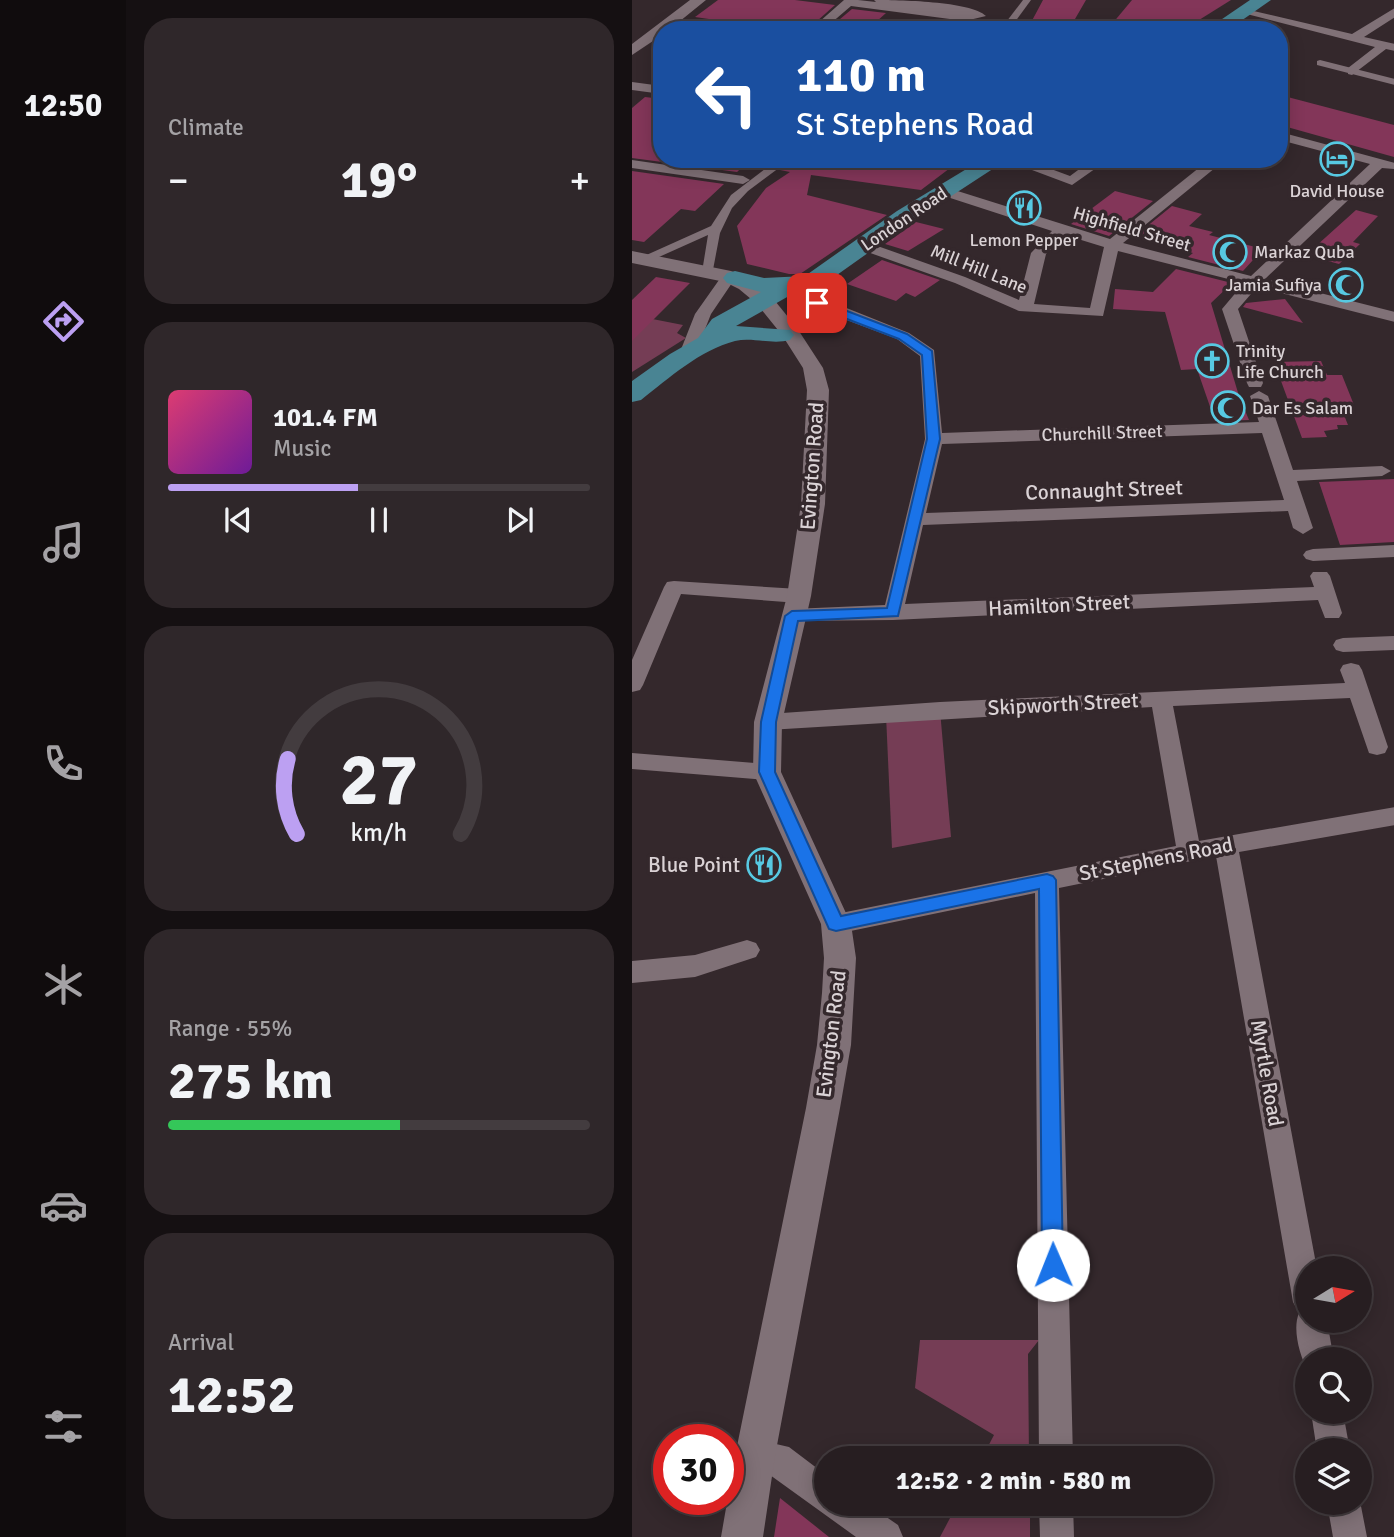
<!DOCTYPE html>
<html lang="en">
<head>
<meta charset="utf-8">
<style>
	:root { --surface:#271e21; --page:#2f272a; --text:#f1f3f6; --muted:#a4a2a5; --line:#433c3f; --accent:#bca0f2 }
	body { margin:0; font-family:Signika,sans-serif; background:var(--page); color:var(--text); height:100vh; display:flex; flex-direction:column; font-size:26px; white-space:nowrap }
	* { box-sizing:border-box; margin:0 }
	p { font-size:23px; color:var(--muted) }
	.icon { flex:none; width:38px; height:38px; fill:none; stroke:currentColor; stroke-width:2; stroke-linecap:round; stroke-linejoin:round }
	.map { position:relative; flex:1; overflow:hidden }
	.side { display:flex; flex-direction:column; gap:18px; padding:18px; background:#151012; width:506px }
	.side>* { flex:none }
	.hud { position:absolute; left:21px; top:21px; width:635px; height:147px; border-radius:28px; box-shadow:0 4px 18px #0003,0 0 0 2px var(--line); background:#1a4fa0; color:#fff; overflow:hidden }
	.needle { width:46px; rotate:79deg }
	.buttons { position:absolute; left:663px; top:1256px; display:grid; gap:14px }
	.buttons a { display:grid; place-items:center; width:77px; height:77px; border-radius:50%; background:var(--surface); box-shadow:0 4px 18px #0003,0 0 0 2px var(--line); font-size:35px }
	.speed { position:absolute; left:21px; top:1424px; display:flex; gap:14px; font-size:35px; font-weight:700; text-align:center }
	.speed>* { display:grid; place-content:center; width:91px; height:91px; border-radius:50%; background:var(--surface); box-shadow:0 4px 18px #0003,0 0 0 2px var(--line); line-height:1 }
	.speed .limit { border:10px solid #d22; background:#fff; color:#111 }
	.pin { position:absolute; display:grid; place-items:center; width:60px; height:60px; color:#fff; margin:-30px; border-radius:14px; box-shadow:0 4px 10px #0006 }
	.me { position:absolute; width:77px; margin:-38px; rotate:359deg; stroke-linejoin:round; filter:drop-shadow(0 0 5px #0008) }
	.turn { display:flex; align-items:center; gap:24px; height:147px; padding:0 28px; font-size:32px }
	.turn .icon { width:91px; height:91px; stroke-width:2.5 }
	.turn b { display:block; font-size:49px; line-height:60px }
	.big { font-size:52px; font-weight:700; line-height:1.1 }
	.side .card { flex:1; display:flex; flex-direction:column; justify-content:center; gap:10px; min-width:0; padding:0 24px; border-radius:28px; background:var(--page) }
	.side .dial { align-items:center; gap:0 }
	.dial svg { height:182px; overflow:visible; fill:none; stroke:var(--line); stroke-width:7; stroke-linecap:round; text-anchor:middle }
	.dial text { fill:var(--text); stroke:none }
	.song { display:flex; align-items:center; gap:21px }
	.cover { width:84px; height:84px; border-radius:10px; background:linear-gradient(135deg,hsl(340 70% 55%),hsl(280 70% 35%)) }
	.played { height:7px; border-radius:4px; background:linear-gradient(90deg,var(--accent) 45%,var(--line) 45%) }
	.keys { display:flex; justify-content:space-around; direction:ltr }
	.heat { display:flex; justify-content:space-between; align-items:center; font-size:38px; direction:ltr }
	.charge { height:10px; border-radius:5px; background:linear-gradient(90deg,#34c759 55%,var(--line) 0) }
	.trip { position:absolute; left:182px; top:1446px; width:399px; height:70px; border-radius:35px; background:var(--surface); box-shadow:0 4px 18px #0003,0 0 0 2px var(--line); font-weight:700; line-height:70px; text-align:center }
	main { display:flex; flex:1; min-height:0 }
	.tab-bar { display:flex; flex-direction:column; width:126px; justify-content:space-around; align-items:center; background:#100c0d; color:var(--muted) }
	.tab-bar .icon { width:49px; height:49px }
	.tab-bar .current { color:var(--accent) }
	.tab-bar b { font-size:32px; color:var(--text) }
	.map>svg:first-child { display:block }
</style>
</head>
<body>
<main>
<nav class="tab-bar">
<b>12:50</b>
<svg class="icon current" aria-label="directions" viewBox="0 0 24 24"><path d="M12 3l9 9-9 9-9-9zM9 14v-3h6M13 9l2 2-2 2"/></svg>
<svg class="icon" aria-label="music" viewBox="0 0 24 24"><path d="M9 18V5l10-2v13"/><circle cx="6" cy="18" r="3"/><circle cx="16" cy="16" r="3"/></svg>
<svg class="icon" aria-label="phone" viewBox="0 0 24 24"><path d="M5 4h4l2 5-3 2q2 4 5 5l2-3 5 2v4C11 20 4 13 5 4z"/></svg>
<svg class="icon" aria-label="climate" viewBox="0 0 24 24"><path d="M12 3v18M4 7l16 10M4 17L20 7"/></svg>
<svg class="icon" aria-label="car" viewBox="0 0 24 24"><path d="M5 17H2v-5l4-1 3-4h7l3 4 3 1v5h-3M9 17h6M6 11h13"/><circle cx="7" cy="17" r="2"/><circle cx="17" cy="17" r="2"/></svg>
<svg class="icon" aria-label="filters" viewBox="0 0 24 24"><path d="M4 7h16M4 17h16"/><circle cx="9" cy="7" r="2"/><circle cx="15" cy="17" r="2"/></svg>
</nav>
<section class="side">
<div class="card"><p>Climate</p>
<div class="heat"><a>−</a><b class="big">19°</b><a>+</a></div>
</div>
<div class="card">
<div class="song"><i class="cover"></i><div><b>101.4 FM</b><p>Music</p></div></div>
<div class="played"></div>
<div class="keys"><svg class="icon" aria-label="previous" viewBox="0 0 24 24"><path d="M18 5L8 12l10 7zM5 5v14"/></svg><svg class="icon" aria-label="pause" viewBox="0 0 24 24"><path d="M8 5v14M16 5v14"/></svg><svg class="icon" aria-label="next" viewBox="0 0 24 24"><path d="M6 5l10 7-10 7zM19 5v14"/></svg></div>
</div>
<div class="card dial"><svg viewBox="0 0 100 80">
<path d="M14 69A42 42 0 1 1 86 69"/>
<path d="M14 69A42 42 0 0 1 10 36" stroke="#bca0f2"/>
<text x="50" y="56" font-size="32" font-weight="700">27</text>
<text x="50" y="72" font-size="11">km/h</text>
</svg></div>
<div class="card"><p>Range · 55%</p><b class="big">275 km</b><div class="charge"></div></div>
<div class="card"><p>Arrival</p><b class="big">12:52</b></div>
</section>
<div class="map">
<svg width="763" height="1537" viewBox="0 0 763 1537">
	<rect width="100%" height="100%" fill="#34282c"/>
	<g fill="#753d55">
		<polygon points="0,315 51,325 45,333 54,338 0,372"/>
		<polygon points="308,710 319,837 260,848 254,715"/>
		<polygon points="288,1340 407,1340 396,1354 397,1458 350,1458 362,1435 283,1388"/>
		<polygon points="326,1503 398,1503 398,1537 308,1537"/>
	</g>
	<g fill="#833659">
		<polygon points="86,0 163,0 203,5 175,30 152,30 63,17"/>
		<polygon points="411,0 454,0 443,19 441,28 416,27 414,30 395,30"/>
		<polygon points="500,0 599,0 551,30 475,30"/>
		<polygon points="220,9 254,13 235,30 195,30"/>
		<polygon points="648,95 762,125 762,157 648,125"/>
		<polygon points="13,97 30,99 30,159 119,159 105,172 0,158 0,108"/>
		<polygon points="162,159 226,159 242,164 247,159 330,159 289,190 179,175 175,195 255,215 168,274 157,274 115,264 105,226 134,188 158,172 148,170"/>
		<polygon points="0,171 92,184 63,211 49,209 12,242 0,240"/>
		<polygon points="483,191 521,201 477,236 439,224"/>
		<polygon points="540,206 570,214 557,226 581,232 577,235 631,249 611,271 556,257 561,253 503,236"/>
		<polygon points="724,210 746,216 721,242 728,244 707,264 674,255"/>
		<polygon points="284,222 312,229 276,251 253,244"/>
		<polygon points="250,260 308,280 283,297 274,293 264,301 215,284"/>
		<polygon points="544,269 600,283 579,303 607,396 617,420 583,421 565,369 549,370 533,312 481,309 483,289 521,292"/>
		<polygon points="24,277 58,283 0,341 0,300"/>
		<polygon points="653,299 671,323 611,307 614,303"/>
		<polygon points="689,361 695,375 710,375 722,405 708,405 716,425 705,425 706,429 692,431 695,437 670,438 642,362"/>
		<polygon points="762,479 762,542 708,545 687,482"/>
		<polygon points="148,1498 197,1537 142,1537"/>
	</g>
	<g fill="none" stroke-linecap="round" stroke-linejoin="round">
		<g fill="#807177" fill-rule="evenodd">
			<polygon points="391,0 399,0 377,30 368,30"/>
			<polygon points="688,60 763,79 763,85 685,65 685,61"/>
			<polygon points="146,159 159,159 116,191 100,208 88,233 80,275 70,272 76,235 18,261 10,261 10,257 79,226 99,195"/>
		</g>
		<g fill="#807177" fill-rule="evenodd">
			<path d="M226,0L244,2L242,0C265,0 339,1 354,16L333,21L219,6L191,30H178L212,0Z"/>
			<polygon points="763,8 763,17 732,37 763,44 763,51 754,49 720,75 716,74 716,68 743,47 607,12 613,9 720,34"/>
			<polygon points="0,82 30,86 30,94 0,90"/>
			<path d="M648,132L763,163V169L750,168L633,279L763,312V322L625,287L606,309L631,383L629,387H617L615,383L590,309L612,283L486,251L471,316L387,311L323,283L227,249L225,246L232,242L237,243L333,277L387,300L399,253L420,231L306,194V188H316L478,239L578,159H594L491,243L619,276L738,164L648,140ZM433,235L472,247L458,308L402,304L414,254Z"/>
			<polygon points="371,159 392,159 438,176 461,159 477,159 440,185"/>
			<polygon points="0,160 111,176 118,180 111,184 0,168"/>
			<polygon points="92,278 100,283 79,314 64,352 62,356 50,356 48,352 63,314 87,280"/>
			<path d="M172,291L277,333L302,350L310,433L627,422L618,396L627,391L636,396L661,470L750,466L759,471L750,476L665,481L681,528L671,534L661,528L656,511L291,525L273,604L682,587L678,576L681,572H695L698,576L710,613L707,618H693L686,600L261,620L153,621L150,616L153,611L160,609L253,605L293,439L288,356L265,339L172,304L164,296ZM630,433L652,500L294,513L310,444Z"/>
			<polygon points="763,545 763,557 681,561 674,559 671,555 674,551 681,549"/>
			<polygon points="42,581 167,589 174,591 177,596 174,601 167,603 49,594 11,685 8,690 0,692 0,660 32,587 35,582"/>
			<polygon points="763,636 763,650 711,652 704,650 701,645 704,640 711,638"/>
			<path d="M719,663L727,665L730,670L756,747L753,753L745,755L737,753L718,698L541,706L567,841L763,807V825L607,852L685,1269H676V1321H695L702,1360H676V1371C668,1357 660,1329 667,1313L661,1302L584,856L427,888L441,1458H407L403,893L204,934L195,931L191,924L195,917L204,914L544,846L520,707L136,730L128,728L125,722L128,716L136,714L308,702L713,683L708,670L711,665Z"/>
			<polygon points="0,753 135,764 143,766 146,772 143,778 135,780 0,769"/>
			<polygon points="115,940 124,943 128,950 124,957 63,977 0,983 0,961 63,955"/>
			<polygon points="679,1412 711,1412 718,1451 685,1451"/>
			<polygon points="123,1439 157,1447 194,1475 194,1503 234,1503 266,1525 271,1537 224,1537 138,1475 111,1468 106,1456 111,1444"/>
			<polygon points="728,1501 735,1537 701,1537 695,1503 728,1503"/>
			<polygon points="407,1503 441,1503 442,1537 408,1537"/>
		</g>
		<g fill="#807177" fill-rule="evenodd">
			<polygon points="58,0 74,0 37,30 30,30 30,35 0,55 0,44"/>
			<polygon points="0,251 99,271 121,281 139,296 165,328 191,368 197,390 193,504 179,596 150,722 149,772 219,924 224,958 222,993 219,1045 208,1108 143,1456 131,1537 89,1537 103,1456 174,1108 185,1045 190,993 192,958 189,924 121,772 122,722 155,596 169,504 175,390 171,368 150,335 125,304 107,289 93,282 0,263"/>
		</g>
		<g fill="#498493" fill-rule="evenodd">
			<polygon points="618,0 639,0 596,30 574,30"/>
			<path d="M351,159H376L281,221L188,287L164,292L104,326L158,330L162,335L158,340C140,345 121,337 103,341C68,350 37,378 9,400L0,402V381L38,354L66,338L80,319L129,292L95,283L91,278L95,273L103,271L132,278L173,276L265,211Z"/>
		</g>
	</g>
	<polygon fill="#1a73e8" stroke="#114b97" stroke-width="2" points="181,301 189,301 275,334 300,351 308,439 266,616 166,621 144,722 143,772 209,916 415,874 421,876 424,880 431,1265 428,1272 421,1275 413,1272 410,1265 407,889 204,931 197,929 127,772 129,722 153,616 160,611 255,608 295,439 290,355 267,339 181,306"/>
	<defs>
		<symbol id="hotel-ring" viewBox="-11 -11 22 22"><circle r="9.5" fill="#34282c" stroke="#57c9e2" stroke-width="1.5"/><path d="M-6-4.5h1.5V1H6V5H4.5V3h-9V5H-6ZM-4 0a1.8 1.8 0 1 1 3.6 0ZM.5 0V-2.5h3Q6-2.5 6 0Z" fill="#57c9e2"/></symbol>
		<symbol id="restaurant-ring" viewBox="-11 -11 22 22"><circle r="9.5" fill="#34282c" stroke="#57c9e2" stroke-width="1.5"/><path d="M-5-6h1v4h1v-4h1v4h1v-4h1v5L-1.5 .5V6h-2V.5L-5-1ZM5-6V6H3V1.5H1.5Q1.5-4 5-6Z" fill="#57c9e2"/></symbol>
		<symbol id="mosque-ring" viewBox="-11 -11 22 22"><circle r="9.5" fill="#34282c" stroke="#57c9e2" stroke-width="1.5"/><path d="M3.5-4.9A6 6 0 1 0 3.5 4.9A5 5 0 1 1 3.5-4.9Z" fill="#57c9e2"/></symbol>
		<symbol id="church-ring" viewBox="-11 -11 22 22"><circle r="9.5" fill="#34282c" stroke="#57c9e2" stroke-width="1.5"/><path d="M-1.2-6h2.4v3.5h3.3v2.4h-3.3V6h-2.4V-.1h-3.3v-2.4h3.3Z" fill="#57c9e2"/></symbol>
	</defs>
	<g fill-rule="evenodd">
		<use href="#hotel-ring" x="686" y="140" width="38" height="38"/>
		<use href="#restaurant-ring" x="373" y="189" width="38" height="38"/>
		<use href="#mosque-ring" x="579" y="233" width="38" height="38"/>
		<use href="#mosque-ring" x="695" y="266" width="38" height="38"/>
		<use href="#church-ring" x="561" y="342" width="38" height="38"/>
		<use href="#mosque-ring" x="577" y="389" width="38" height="38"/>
		<use href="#restaurant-ring" x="113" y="846" width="38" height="38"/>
	</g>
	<g text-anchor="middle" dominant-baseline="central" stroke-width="7" stroke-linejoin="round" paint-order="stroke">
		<g font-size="18" fill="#dad2d5" stroke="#34282c" text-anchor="start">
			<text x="705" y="191" text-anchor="middle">David House</text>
			<text x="392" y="240" text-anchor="middle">Lemon Pepper</text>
			<text x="622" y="252">Markaz Quba</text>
			<text x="690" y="285" text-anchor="end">Jamia Sufiya</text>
			<text x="604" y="351">Trinity<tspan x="604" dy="21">Life Church</tspan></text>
			<text x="620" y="408">Dar Es Salam</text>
		</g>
		<g font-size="18" fill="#dad2d5" stroke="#34282c">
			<text transform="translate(272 219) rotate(-34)">London Road</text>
			<text transform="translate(500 229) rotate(16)">Highfield Street</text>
			<text transform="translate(347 269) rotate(22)">Mill Hill Lane</text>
			<text transform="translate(470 433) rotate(-2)">Churchill Street</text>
		</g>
		<g font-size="21" fill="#dad2d5" stroke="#34282c">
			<text transform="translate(180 466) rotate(-86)">Evington Road</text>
			<text transform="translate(472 490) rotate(-2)">Connaught Street</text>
			<text transform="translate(427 605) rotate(-3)">Hamilton Street</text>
			<text transform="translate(431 704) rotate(-3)">Skipworth Street</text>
			<text transform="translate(524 859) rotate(-11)">St Stephens Road</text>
			<text transform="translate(199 1034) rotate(-83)">Evington Road</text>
			<text transform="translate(635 1073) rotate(80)">Myrtle Road</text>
		</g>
		<g font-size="21" fill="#dad2d5" stroke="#34282c" text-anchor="end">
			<text x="108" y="865">Blue Point</text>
		</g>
	</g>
</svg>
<div class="buttons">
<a><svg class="needle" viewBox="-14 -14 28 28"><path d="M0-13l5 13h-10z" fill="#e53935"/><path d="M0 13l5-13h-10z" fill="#a4a2a5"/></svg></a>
<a><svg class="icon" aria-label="search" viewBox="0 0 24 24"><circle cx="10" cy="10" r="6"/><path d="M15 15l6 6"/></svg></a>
<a><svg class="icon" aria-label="layers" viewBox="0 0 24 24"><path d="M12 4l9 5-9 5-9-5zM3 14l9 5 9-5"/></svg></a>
</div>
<div class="speed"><div class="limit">30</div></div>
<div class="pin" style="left:185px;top:303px;background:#d93025"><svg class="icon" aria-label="arrive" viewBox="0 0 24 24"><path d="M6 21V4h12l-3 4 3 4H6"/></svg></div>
<svg class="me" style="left:421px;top:1265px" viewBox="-20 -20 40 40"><circle r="19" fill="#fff"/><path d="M0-13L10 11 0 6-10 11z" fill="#1a73e8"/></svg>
<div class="trip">12:52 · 2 min · 580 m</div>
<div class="hud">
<div class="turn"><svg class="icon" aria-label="left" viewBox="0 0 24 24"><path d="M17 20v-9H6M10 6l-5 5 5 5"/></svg><div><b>110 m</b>St Stephens Road</div></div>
</div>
</div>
</main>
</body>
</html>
